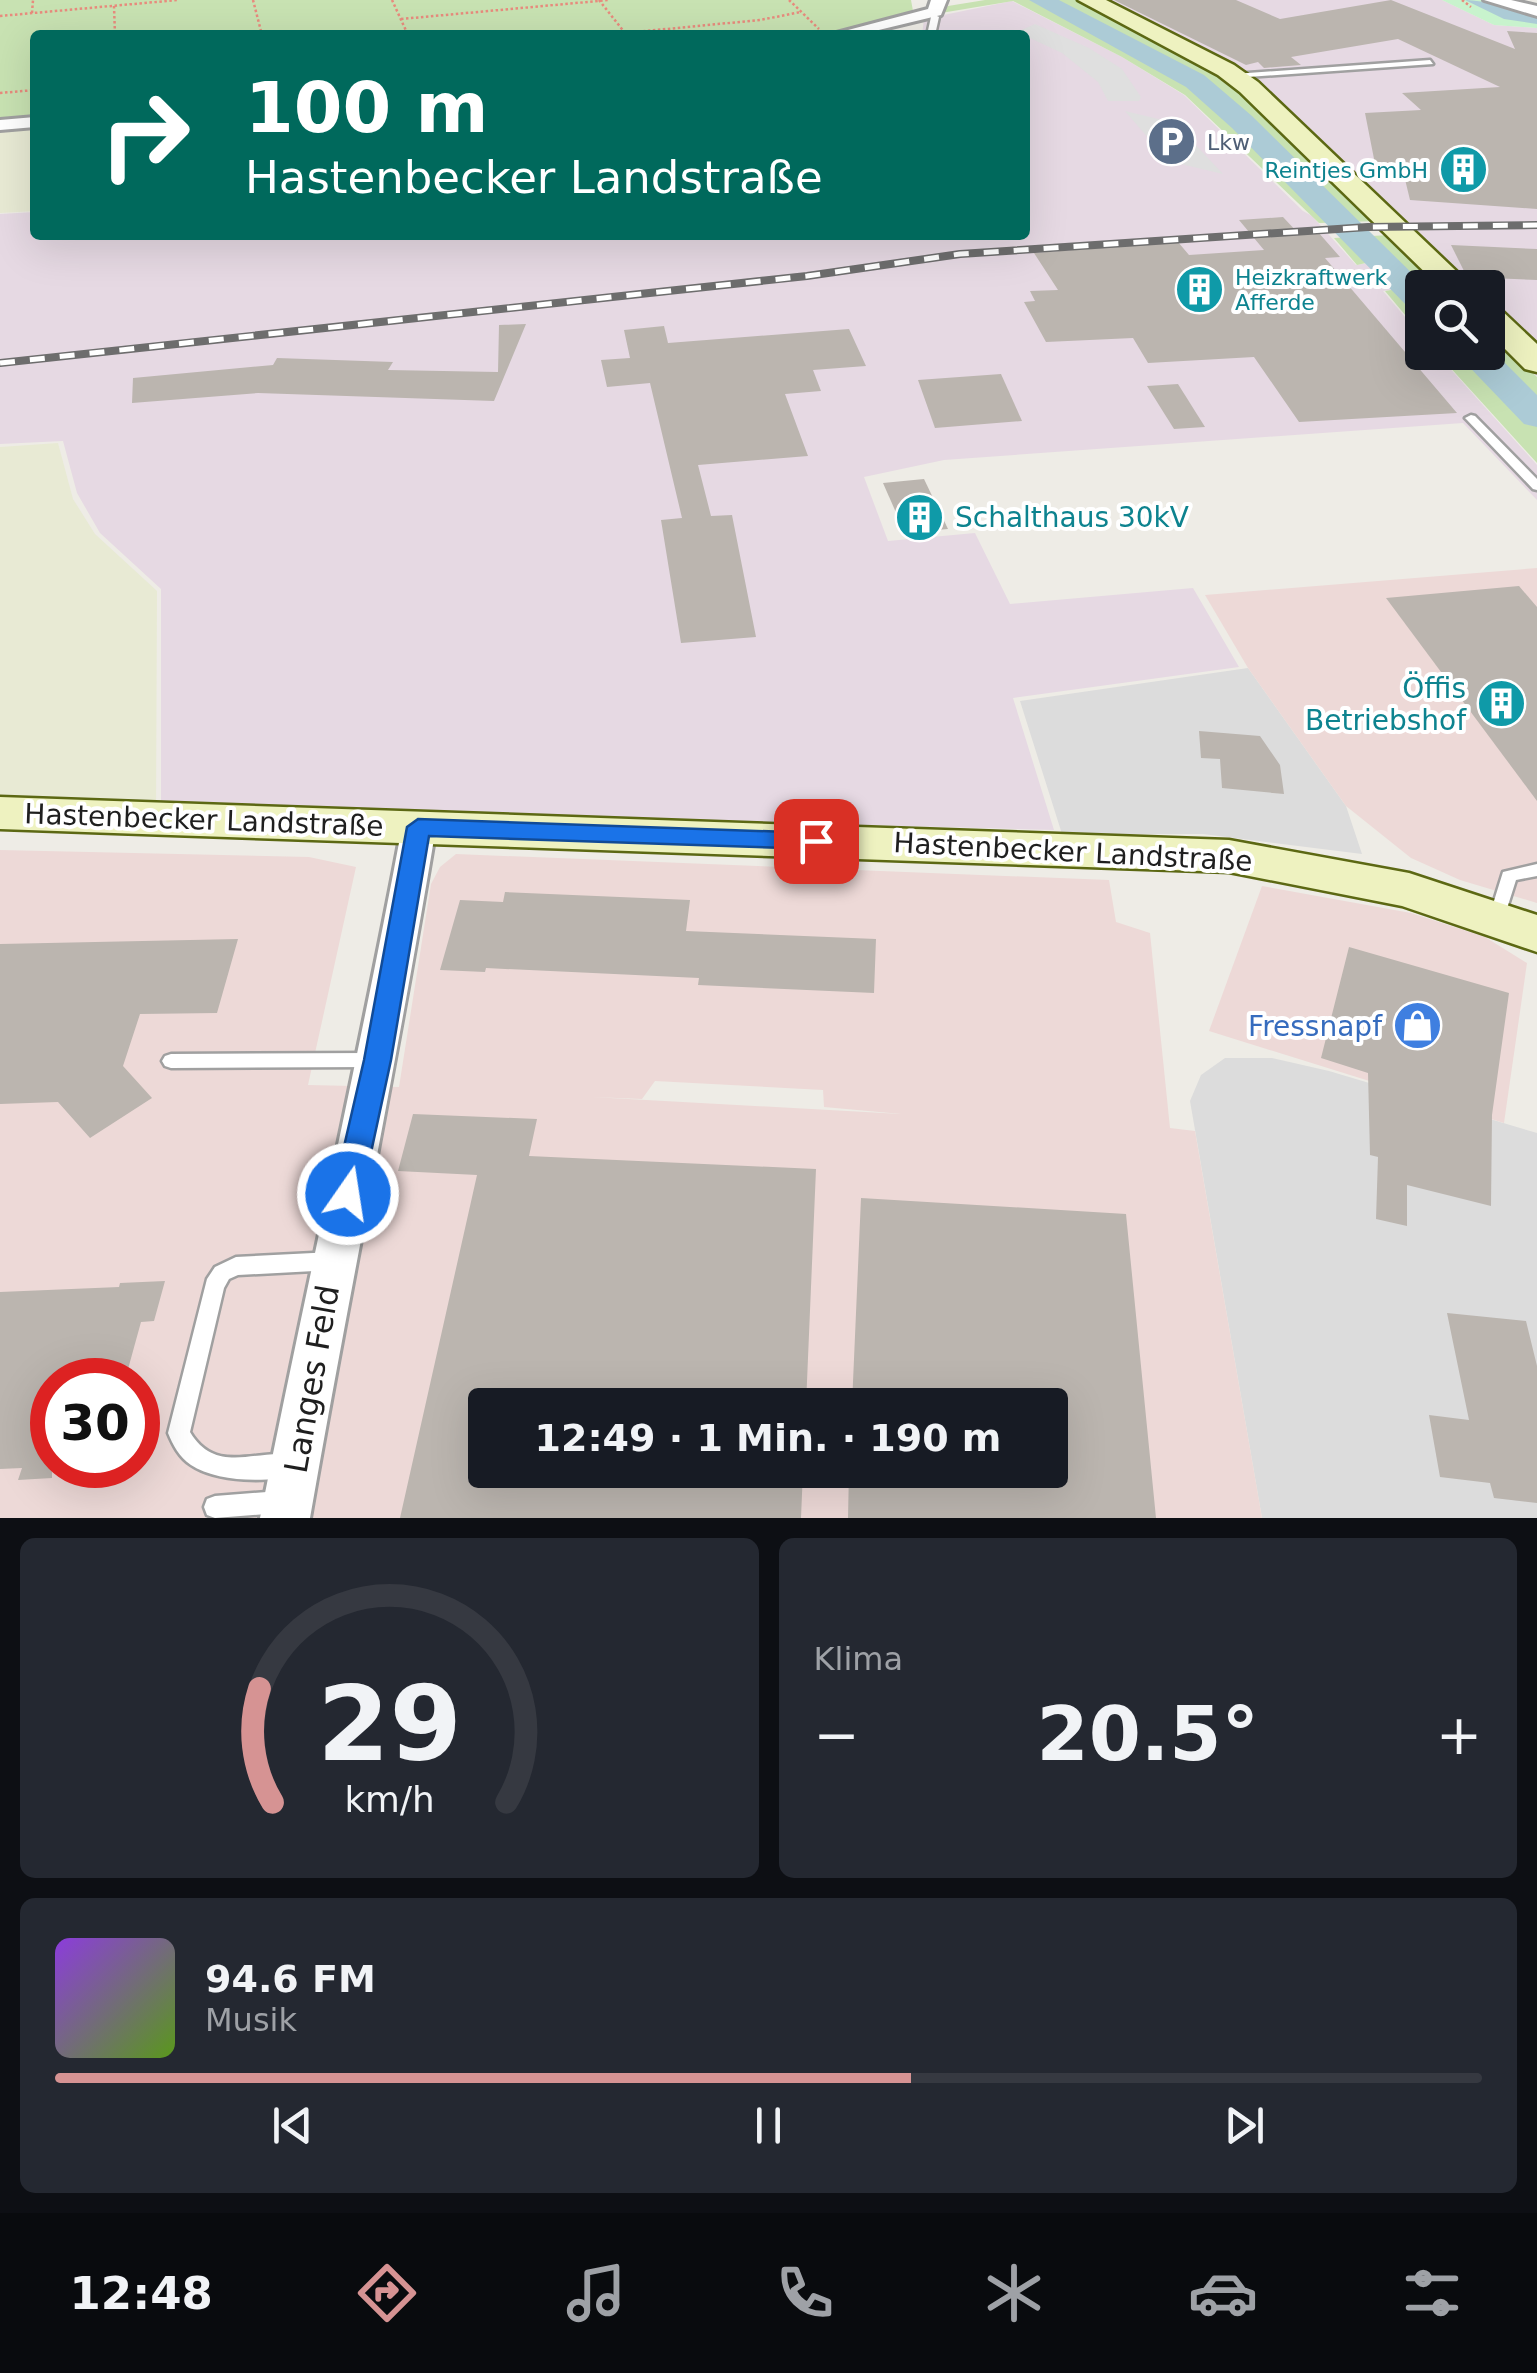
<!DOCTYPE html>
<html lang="de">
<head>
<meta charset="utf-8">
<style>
	:root { --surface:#171b24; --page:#242831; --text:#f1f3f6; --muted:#9ea1a6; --line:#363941; --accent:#d69393 }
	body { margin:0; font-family:"DejaVu Sans",sans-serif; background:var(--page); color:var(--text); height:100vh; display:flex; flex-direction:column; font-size:38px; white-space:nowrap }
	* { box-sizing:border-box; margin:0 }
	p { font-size:32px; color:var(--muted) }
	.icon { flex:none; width:55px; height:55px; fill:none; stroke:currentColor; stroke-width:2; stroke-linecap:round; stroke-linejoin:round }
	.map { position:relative; height:1518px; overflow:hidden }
	.panel { display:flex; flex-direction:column; gap:20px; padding:20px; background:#0d0f14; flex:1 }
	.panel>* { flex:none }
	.guide { position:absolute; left:30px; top:30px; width:1000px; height:210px; border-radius:10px; box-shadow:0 10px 40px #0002; background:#00695c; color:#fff; overflow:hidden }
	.fabs { position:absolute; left:1405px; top:270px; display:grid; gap:20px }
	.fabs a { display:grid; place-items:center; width:100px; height:100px; border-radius:10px; background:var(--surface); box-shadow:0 10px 40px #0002; font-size:50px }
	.speed { position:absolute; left:30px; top:1358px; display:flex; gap:20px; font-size:50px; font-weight:700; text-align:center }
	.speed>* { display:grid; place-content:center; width:130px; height:130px; border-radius:50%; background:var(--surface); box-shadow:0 10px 40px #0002; line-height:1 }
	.speed .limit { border:15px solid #d22; background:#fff; color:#111 }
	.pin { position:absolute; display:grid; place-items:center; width:85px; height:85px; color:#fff; margin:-42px; border-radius:20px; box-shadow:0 5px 15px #0006 }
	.me { position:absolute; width:110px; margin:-55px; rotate:13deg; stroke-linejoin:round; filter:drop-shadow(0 0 8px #0008) }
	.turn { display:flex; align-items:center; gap:35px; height:210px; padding:0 50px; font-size:45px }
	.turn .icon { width:130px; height:130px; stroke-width:2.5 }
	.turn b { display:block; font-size:70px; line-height:85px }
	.big { font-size:75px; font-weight:700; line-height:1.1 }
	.panel .tile { flex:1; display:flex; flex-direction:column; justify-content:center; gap:15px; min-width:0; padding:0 35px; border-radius:15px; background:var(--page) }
	.panel .dial { align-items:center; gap:0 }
	.dial svg { height:260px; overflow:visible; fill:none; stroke:var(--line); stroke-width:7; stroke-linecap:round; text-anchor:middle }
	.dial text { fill:var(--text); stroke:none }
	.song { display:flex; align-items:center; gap:30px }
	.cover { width:120px; height:120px; border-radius:15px; background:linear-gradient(135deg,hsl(270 70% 55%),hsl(90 70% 35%)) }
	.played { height:10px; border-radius:5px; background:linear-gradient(90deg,var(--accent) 60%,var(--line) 60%) }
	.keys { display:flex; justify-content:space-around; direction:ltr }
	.heat { display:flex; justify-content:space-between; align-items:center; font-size:55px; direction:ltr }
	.panel .tiles { flex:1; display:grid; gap:20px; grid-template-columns:1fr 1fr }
	.tile:last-child { grid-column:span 2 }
	.trip { position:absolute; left:468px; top:1388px; width:600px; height:100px; border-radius:10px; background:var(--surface); box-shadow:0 10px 40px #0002; font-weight:700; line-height:100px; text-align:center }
	.tabs { display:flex; height:160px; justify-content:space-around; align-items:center; background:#090b0e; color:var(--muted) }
	.tabs .icon { width:70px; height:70px }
	.tabs .active { color:var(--accent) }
	.tabs b { font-size:45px; color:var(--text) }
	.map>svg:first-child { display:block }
</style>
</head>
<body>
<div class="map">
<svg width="1537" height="1518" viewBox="0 0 1537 1518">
	<rect width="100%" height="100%" fill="#eeece6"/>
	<g fill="#dcdcdc">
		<polygon points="1248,668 1346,806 1362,854 1203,834 1062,834 1020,701"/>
		<polygon points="1225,1058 1272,1058 1329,1071 1537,1133 1537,1518 1262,1518 1190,1101 1201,1075"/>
	</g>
	<g fill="#edd9d7" fill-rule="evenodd">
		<polygon points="1537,568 1537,903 1460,880 1411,858 1346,806 1248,668 1205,595"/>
		<path d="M0,850L309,857L356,867L308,1085L399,1087L431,884L440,867L456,854L1109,880L1116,922L1150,933L1170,1128L1195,1131L1262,1518H0ZM655,1081L823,1090L824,1107L901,1114L592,1097L642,1099ZM52,1380H138V1465H52ZM485,1405H1050V1470H485Z"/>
		<polygon points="1262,886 1411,913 1485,937 1527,963 1504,1123 1209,1031"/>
	</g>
	<g fill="#e6d9e3">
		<polygon points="1076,0 1442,0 1494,25 1537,28 1537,376 1488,328 1488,288 1446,287 1205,63"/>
		<polygon points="1012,1 1122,57 1184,95 1303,211 1312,216 1356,265 1374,262 1382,269 1377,274 1395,289 1383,291 1422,337 1422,352 1436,353 1537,465 1537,500 1463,423 944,460 864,477 888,541 975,533 1010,604 1193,588 1239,667 1013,698 1054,830 161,806 161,589 100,533 77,493 63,441 0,444 0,214 35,212 35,235 1025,235 1025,35 922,35 924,19"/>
	</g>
	<g fill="#e8ead4">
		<polygon points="35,123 35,211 0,213 0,126"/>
		<polygon points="58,443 73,499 95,534 157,591 156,819 0,813 0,447"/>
	</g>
	<g fill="#c8e2b2">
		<polygon points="0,0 911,0 913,11 827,35 35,35 35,120 0,123"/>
		<polygon points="985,0 1076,0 1205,63 1238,84 1377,221 1319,223 1185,95 1122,57 1013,1 941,13 948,6"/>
		<polygon points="1390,235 1445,287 1422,288 1422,335 1385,291 1397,289 1379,273 1384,269 1375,261 1357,265 1334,238"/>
		<polygon points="1488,329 1537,377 1537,463 1437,353 1488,352"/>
	</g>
	<polygon fill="#c8f3cd" points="1442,0 1487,0 1537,13 1537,28 1494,25"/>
	<g fill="#dfdfdf">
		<polygon points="1035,24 1089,48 1122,69 1141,97 1139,101 1108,101 1098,82 1062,53 1017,32"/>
		<polygon points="1125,111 1175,123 1223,174 1168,161"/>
	</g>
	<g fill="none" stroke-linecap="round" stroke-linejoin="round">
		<path fill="#accbd6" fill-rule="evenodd" d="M1465,0C1490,0 1512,12 1537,16V24L1504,19Z"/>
		<g fill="#accbd6" fill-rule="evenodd">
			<polygon points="1029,0 1059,0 1204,75 1252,116 1427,288 1422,288 1422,312 1410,309 1232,128 1186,87"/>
			<polygon points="1488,346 1537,395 1537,427 1524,424 1455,352 1488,352"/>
		</g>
	</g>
	<g fill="#bbb5af">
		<polygon points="1114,0 1236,0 1280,19 1391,0 1515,49 1507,31 1537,33 1537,209 1410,200 1403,171 1376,169 1365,113 1421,110 1402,93 1500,87 1398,39 1291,57 1301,65 1264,68 1258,62 1246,65"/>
		<polygon points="1283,217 1298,233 1318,232 1340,257 1325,258 1457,413 1299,422 1254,357 1148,363 1133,338 1046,342 1024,302 1035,301 1030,291 1058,290 1034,253 1178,242 1189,255 1264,250 1239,220"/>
		<polygon points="1451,245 1537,249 1537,280 1467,277"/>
		<polygon points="526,324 494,401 258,393 132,403 133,378 273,365 277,358 393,362 388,370 498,372 499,325"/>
		<polygon points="664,326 668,343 849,329 866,366 813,370 821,391 785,394 808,456 698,465 711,516 732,515 756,637 681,643 661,520 682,518 650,383 607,387 601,360 630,358 624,330"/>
		<polygon points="1001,374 1022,421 935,428 918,380"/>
		<polygon points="1178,384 1205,427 1174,429 1147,386"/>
		<polygon points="924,479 948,529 905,533 883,483"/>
		<polygon points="1519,586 1537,607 1537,801 1386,598"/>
		<polygon points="1199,731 1260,736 1280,765 1284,794 1222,788 1220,759 1201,758"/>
		<polygon points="505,892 690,900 686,931 876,939 874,993 698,985 699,978 486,968 485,972 440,970 460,900 503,902"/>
		<polygon points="238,939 217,1013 140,1014 123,1066 152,1098 90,1138 58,1102 0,1104 0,944"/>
		<polygon points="1349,947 1509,993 1492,1115 1491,1206 1407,1185 1407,1226 1376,1219 1378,1157 1370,1155 1368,1073 1321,1058"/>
		<polygon points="413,1114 537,1119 529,1156 816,1169 806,1405 485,1405 485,1470 803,1470 801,1518 400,1518 477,1175 398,1171"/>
		<polygon points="861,1198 1126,1214 1156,1518 848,1518 849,1470 1050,1470 1050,1405 852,1405"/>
		<polygon points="165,1281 154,1321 141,1322 125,1380 52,1380 52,1478 18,1480 22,1468 0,1469 0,1292 119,1287 120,1283"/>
		<polygon points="1447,1313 1526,1321 1537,1366 1537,1503 1494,1498 1490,1483 1440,1477 1429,1415 1469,1420"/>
	</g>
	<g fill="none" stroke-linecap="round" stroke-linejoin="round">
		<defs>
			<g id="lane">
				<polygon points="935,15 939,17 935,35 927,35 931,17"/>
				<polygon points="1430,60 1433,64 1234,78 1230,76 1234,74"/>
				<polygon points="1471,415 1475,416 1537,479 1537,490 1533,489 1467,420 1465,418"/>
				<polygon points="1537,864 1537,876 1516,880 1503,921 1491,921 1489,917 1503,872"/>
				<polygon points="374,1053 380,1055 383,1060 380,1065 374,1067 171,1068 165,1066 162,1061 165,1056 171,1054"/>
				<path d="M333,1252L340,1255L343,1261L340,1267L333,1270L238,1275L229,1279L224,1288L190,1432C218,1479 264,1444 299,1457L302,1465L299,1473C271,1484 216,1482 191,1465C179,1457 173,1445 168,1433L207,1279L215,1267L236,1257Z"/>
				<polygon points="280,1491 288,1494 291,1502 288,1510 280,1513 215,1518 207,1515 204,1507 207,1499 215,1496"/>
			</g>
			<g id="street">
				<polygon points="931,0 947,0 941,15 858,35 829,35 928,9"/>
				<polygon points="1484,0 1511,0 1537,6 1537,16"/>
				<polygon points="35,117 35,127 0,130 0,120"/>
				<path d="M419,816L431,819L436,827C398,1058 350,1287 310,1518H260C306,1287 359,1058 402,827L407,819Z"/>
			</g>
			<g id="secondary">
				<polygon points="1078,0 1106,0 1234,65 1258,82 1474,288 1441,288 1240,92 1218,75"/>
				<polygon points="1488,306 1499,308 1537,344 1537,372 1525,369 1488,332"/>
				<polygon points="0,797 1229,840 1409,873 1537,915 1537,952 1402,906 1229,872 0,829"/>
			</g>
		</defs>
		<use href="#lane" stroke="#a0a0a0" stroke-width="5"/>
		<use href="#street" stroke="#a0a0a0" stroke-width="6"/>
		<use href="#secondary" stroke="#5c6813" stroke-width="5"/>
		<g stroke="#e88b7d" stroke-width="2.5" stroke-dasharray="2.5 2.5" stroke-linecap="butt">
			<polyline points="253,0 262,35"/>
			<polyline points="392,0 408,35"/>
			<polyline points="599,0 625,33 760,20 801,12"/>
			<polyline points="789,0 819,29"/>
			<polyline points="1462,0 1471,7"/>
			<polyline points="114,6 115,35"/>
			<polyline points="32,13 33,0"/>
			<polyline points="0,16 178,0"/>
			<polyline points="401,19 609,0"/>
			<polyline points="0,93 35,90"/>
		</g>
		<use href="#lane" fill="#fff" fill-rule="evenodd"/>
		<use href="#street" fill="#fff" fill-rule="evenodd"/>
		<use href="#secondary" fill="#eef2c0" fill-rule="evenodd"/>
		<defs>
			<polyline id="rail" points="0,363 807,276 960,254 1368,227 1537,225"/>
		</defs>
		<use href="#rail" stroke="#6d6d6d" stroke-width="8"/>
		<use href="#rail" stroke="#fff" stroke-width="5" stroke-dasharray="15" stroke-linecap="butt"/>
	</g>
	<polygon fill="#1a73e8" stroke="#114b97" stroke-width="2.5" points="418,819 816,833 828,841 816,849 429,836 391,1060 362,1194 358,1203 348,1207 337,1203 333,1194 364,1060 407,827"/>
	<defs>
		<symbol id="parking-disc" viewBox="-11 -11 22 22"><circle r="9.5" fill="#5c6f8a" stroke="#fff"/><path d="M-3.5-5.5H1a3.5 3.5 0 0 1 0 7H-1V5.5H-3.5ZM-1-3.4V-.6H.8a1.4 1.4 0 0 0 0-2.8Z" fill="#fff"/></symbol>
		<symbol id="building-disc" viewBox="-11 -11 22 22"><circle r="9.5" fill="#0f9aa8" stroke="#fff"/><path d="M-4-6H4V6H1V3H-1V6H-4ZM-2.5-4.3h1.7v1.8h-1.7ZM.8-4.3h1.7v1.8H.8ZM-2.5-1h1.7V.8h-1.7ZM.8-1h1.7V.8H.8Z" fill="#fff"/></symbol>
		<symbol id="shop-disc" viewBox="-11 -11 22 22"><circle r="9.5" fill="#3f7fe0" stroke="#fff"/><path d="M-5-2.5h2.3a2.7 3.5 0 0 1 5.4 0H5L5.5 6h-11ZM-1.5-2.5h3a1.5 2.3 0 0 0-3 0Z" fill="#fff"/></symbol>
	</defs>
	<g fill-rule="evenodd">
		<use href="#parking-disc" x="1144" y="114" width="55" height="55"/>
		<use href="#building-disc" x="1436" y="142" width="55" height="55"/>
		<use href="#building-disc" x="1172" y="262" width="55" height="55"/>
		<use href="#building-disc" x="892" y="490" width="55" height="55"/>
		<use href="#building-disc" x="1474" y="676" width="55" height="55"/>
		<use href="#shop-disc" x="1390" y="998" width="55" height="55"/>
	</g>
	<g text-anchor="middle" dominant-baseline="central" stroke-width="8" stroke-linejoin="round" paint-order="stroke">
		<g font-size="22" fill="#4e5e75" stroke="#fff" text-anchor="start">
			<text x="1207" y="142">Lkw</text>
		</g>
		<g font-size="22" fill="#0d838f" stroke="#fff" text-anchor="end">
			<text x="1428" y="170">Reintjes GmbH</text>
			<text x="1235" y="277" text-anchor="start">Heizkraftwerk<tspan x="1235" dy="25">Afferde</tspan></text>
		</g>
		<g font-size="28" fill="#0d838f" stroke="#fff" text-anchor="start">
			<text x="955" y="517">Schalthaus 30kV</text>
			<text x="1466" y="688" text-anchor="end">Öffis<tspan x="1466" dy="32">Betriebshof</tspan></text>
		</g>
		<g font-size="28" fill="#1f1f1f" stroke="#fff">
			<text transform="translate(204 820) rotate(2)">Hastenbecker Landstraße</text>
			<text transform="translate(1073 852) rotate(3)">Hastenbecker Landstraße</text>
		</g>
		<g font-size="28" fill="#366cbe" stroke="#fff" text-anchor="end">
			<text x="1382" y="1026">Fressnapf</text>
		</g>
		<g font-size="32" fill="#1f1f1f" stroke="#fff">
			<text transform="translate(312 1379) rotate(-80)">Langes Feld</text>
		</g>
	</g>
</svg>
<div class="fabs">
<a><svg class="icon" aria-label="search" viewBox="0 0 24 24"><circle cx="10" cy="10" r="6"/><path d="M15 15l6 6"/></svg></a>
</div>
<div class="speed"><div class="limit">30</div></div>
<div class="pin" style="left:816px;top:841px;background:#d93025"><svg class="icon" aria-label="arrive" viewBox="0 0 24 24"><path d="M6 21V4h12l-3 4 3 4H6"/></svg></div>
<svg class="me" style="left:348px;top:1194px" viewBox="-20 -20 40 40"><circle r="17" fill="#1a73e8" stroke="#fff" stroke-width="3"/><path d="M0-11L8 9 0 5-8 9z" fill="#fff"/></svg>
<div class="trip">12:49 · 1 Min. · 190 m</div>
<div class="guide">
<div class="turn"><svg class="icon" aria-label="right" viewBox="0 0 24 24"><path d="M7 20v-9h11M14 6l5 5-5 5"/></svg><div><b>100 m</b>Hastenbecker Landstraße</div></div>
</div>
</div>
<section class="panel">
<div class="tiles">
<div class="tile dial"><svg viewBox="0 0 100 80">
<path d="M14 69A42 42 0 1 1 86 69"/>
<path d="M14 69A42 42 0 0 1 10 34" stroke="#d69393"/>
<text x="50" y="56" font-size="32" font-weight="700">29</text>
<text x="50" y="72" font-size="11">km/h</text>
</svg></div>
<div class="tile"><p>Klima</p>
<div class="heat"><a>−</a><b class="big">20.5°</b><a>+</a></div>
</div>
<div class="tile">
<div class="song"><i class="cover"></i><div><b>94.6 FM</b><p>Musik</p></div></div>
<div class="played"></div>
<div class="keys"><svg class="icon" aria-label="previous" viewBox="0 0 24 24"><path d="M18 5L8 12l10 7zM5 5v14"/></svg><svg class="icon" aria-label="pause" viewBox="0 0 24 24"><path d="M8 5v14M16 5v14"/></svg><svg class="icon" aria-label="next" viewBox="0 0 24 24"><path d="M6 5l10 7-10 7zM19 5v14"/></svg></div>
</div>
</div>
</section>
<nav class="tabs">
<b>12:48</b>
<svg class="icon active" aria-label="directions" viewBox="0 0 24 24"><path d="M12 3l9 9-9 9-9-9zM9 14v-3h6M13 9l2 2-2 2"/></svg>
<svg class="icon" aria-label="music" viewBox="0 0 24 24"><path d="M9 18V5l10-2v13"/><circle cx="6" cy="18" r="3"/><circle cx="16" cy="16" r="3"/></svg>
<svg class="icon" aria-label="phone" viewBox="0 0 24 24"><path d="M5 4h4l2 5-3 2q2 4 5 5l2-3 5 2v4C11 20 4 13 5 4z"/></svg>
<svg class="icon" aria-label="climate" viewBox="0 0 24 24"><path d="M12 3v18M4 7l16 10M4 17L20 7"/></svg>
<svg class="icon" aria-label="car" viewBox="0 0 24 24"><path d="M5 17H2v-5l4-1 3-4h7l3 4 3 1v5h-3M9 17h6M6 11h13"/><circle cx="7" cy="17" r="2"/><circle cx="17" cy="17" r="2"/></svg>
<svg class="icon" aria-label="filters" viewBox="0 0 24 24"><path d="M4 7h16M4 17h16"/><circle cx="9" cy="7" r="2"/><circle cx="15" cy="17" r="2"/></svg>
</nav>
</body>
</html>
